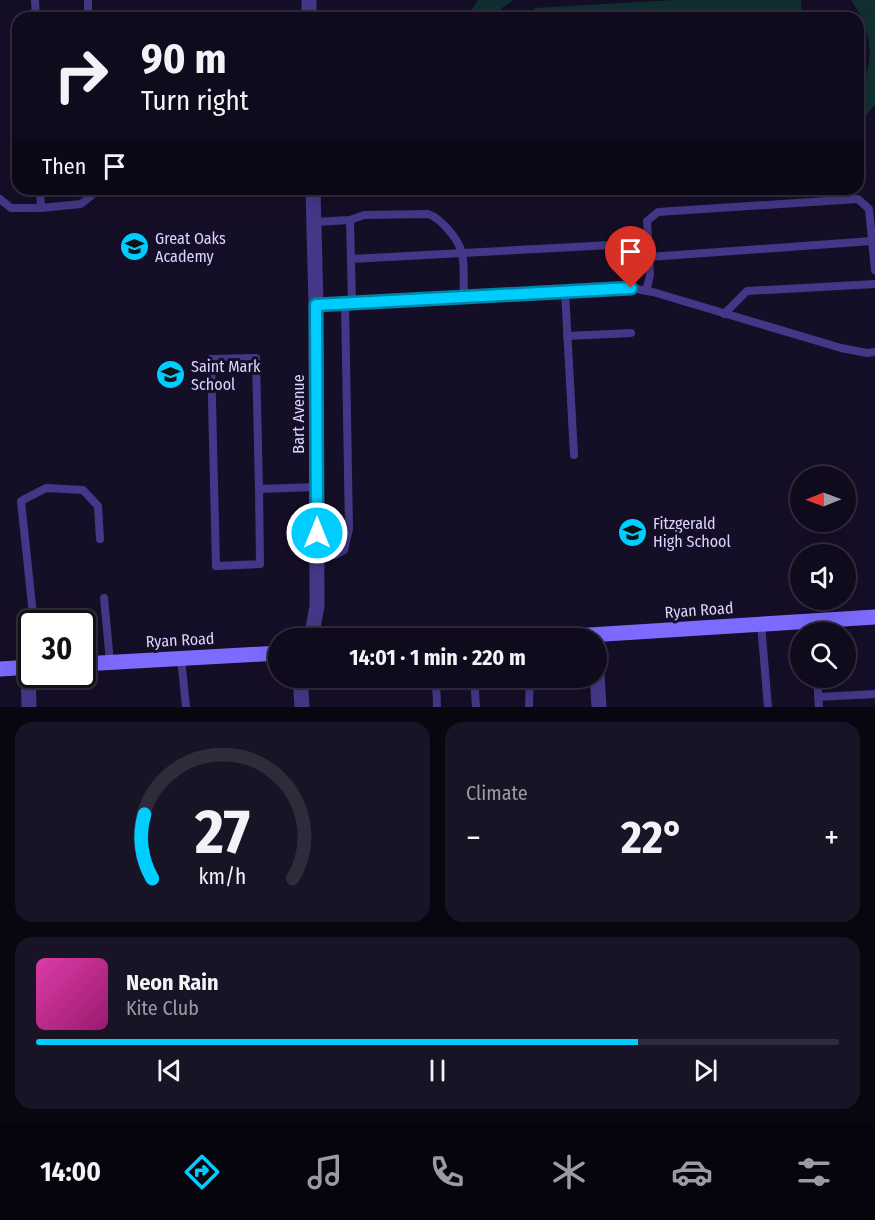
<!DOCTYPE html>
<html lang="en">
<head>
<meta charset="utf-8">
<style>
	:root { --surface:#100a1d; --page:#191326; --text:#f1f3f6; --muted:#9c9aa4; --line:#302b3b; --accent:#00cdff }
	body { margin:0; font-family:"Fira Sans Condensed",sans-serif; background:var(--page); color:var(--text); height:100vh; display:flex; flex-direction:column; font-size:22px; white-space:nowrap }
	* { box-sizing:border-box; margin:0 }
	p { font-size:20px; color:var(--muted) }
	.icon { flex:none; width:33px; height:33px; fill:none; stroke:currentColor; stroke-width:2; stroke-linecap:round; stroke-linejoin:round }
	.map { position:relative; height:707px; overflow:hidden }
	.side { display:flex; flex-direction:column; gap:15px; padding:15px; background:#090610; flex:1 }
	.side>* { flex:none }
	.hud { position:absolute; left:12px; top:12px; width:852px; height:183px; border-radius:18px; box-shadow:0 6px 24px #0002,0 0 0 2px var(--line); background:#100a1d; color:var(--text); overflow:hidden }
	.needle { width:39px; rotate:269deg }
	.controls { position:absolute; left:790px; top:466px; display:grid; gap:12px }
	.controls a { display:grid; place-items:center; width:66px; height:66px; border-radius:50%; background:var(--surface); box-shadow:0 6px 24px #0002,0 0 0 2px var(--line); font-size:30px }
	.speed { position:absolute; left:18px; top:610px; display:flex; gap:12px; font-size:30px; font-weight:700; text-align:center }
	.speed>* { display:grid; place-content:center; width:78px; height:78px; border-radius:50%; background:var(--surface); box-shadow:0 6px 24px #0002,0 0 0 2px var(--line); line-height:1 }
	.speed .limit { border:3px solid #111; border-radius:9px; background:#fff; color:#111 }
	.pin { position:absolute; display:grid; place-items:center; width:51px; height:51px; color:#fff; margin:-62px -26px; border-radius:50% 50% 50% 0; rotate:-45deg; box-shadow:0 0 6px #0007 }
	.pin .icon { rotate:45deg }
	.me { position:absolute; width:66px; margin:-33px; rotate:0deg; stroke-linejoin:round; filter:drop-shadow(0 0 4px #0008) }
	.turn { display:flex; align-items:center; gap:21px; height:126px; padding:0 30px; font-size:27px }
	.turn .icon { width:78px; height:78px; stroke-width:2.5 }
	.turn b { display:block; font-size:42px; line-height:51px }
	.then { display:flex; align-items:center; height:57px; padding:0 30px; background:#0003; gap:12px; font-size:22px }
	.big { font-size:45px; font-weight:700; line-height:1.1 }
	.side .widget { flex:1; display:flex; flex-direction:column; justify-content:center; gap:9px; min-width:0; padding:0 21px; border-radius:18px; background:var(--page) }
	.side .dial { align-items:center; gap:0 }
	.dial svg { height:156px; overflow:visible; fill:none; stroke:var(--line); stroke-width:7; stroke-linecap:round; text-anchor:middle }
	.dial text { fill:var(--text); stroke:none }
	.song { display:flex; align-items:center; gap:18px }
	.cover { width:72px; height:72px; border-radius:9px; background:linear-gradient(135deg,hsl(320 70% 55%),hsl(320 70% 35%)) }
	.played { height:6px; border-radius:3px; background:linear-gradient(90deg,var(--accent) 75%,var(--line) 75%) }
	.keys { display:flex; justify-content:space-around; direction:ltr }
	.heat { display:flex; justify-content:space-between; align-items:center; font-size:33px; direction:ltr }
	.side .tiles { flex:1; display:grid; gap:15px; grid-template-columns:1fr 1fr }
	.widget:last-child { grid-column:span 2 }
	.trip { position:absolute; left:268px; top:628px; width:339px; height:60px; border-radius:30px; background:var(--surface); box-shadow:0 6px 24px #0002,0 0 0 2px var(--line); font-weight:700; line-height:60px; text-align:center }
	.dock { display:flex; height:96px; justify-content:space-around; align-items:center; background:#06040c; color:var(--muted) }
	.dock .icon { width:42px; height:42px }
	.dock .current { color:var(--accent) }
	.dock b { font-size:27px; color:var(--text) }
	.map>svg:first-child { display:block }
</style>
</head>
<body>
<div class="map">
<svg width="875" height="707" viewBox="0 0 875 707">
	<rect width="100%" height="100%" fill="#150e27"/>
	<g fill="#112f31">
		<polygon points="478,0 514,0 503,7 493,18 466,18"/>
		<polygon points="674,0 801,0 802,18 535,18 534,8"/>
		<path d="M851,0H875V105L858,124C858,114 856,101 858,92C860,86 864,80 866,75C875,48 866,22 851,0Z"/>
	</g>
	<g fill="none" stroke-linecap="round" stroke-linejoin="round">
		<g stroke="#433887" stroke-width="8">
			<polyline points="35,0 36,18"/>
			<polyline points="88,0 88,18"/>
			<polyline points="0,199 11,208 41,208 40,189"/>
			<polyline points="41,208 81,204 91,196 91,189"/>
			<polyline points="350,220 352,303"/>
			<path d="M314,222L350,220L364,215L428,214C441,218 459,240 462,253C465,267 463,283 464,297"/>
			<polyline points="649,257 872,241"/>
			<polyline points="351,259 648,243"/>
			<polyline points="646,291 650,275 647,221 658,212 858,199 869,209 875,270"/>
			<polyline points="565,292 574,455"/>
			<polyline points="316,305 631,288 653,292 841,348 867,353 875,352"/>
			<polyline points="724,314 747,291 875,284"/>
			<polyline points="567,336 631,333"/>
			<polyline points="259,489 260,564 216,566 211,359 256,358 259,489 317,487"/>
			<polyline points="317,556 335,555 344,550 349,529 345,303"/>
			<polyline points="104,598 110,662"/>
			<polyline points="34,624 21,501 46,488 83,490 98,506 100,539"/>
			<polyline points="761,624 768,707"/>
			<polyline points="181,658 186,707"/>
			<polyline points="436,678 437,707"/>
			<polyline points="474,678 476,707"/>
			<polyline points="817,678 819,707"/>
			<polyline points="818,697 875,694"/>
			<polyline points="529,707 530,678"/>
		</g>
		<g stroke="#433887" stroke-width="15">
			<polyline points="309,0 309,18"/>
			<polyline points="311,639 317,606 316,305 313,189"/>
			<polyline points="28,667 29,707"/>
			<polyline points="597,674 599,707"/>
			<polyline points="302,707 301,691 303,678"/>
		</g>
		<g stroke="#7d6bff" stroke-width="15">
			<polyline points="526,639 875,617"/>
			<polyline points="82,664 279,653"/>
			<polyline points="0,669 32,667"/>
		</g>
	</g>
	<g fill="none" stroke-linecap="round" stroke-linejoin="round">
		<defs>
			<polyline id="route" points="317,533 316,305 631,288"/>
		</defs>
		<use href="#route" stroke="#0085a6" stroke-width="15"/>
		<use href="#route" stroke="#00cdff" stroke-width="10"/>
	</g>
	<defs>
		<symbol id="school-disc" viewBox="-11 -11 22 22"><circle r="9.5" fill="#00cdff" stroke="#150e27"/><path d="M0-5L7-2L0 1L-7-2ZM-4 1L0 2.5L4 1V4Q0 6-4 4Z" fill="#111"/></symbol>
	</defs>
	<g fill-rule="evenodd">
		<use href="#school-disc" x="118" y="230" width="33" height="33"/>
		<use href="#school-disc" x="154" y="358" width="33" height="33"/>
		<use href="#school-disc" x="616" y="516" width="33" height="33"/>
	</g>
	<g text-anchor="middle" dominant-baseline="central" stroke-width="6" stroke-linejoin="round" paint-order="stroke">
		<g font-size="16" fill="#ddd4ff" stroke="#150e27" text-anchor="start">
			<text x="155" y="238">Great Oaks<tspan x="155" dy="18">Academy</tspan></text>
			<text x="191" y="366">Saint Mark<tspan x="191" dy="18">School</tspan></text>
			<text x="653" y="523">Fitzgerald<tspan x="653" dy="18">High School</tspan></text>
		</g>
		<g font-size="16" fill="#ddd4ff" stroke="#150e27">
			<text transform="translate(298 414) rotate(-90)">Bart Avenue</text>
			<text transform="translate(699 610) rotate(-4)">Ryan Road</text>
			<text transform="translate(180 640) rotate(-3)">Ryan Road</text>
		</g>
	</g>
</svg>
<div class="controls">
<a><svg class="needle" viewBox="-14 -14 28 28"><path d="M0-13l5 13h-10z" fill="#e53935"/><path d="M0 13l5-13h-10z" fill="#9c9aa4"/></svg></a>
<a><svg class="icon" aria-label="sound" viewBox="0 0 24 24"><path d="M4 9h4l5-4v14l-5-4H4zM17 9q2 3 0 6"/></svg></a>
<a><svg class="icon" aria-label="search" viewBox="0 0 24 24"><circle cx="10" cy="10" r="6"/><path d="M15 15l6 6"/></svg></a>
</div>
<div class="speed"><div class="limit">30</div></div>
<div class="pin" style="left:631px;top:288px;background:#d93025"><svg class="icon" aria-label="arrive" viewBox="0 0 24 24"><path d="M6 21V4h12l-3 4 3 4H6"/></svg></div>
<svg class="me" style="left:317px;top:533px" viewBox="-20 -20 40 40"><circle r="17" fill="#00cdff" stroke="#fff" stroke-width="3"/><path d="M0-11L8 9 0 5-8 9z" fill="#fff"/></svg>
<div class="trip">14:01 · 1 min · 220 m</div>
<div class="hud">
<div class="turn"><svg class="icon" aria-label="right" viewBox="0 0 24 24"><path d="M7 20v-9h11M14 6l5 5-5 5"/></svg><div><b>90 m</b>Turn right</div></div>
<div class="then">Then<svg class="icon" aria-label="arrive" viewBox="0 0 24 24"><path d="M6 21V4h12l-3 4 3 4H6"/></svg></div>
</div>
</div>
<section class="side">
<div class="tiles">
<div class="widget dial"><svg viewBox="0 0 100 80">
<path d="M14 69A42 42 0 1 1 86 69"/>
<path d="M14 69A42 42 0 0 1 10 36" stroke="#00cdff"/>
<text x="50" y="56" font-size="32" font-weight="700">27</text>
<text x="50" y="72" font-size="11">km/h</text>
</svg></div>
<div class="widget"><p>Climate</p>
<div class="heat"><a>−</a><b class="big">22°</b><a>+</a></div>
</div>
<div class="widget">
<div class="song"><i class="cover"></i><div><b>Neon Rain</b><p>Kite Club</p></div></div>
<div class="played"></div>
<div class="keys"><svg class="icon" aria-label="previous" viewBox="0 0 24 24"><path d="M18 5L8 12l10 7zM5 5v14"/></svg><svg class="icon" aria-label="pause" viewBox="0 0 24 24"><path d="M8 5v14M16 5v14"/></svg><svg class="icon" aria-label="next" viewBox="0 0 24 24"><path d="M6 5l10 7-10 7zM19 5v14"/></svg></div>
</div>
</div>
</section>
<nav class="dock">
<b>14:00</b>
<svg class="icon current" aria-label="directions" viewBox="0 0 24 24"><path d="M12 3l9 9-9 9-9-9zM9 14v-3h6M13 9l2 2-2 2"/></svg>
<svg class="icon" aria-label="music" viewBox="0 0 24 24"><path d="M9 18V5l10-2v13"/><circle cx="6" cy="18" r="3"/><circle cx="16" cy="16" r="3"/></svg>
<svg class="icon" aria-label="phone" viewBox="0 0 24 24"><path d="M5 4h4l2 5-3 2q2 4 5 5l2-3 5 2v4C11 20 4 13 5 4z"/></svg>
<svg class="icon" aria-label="climate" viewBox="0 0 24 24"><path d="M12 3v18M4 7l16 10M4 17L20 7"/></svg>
<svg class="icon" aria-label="car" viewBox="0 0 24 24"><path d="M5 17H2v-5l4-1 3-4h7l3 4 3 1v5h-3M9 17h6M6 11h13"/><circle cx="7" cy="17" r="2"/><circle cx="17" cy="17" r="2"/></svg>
<svg class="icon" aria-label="filters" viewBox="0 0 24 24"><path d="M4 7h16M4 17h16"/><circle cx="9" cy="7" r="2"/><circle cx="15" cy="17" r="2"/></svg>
</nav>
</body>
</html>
